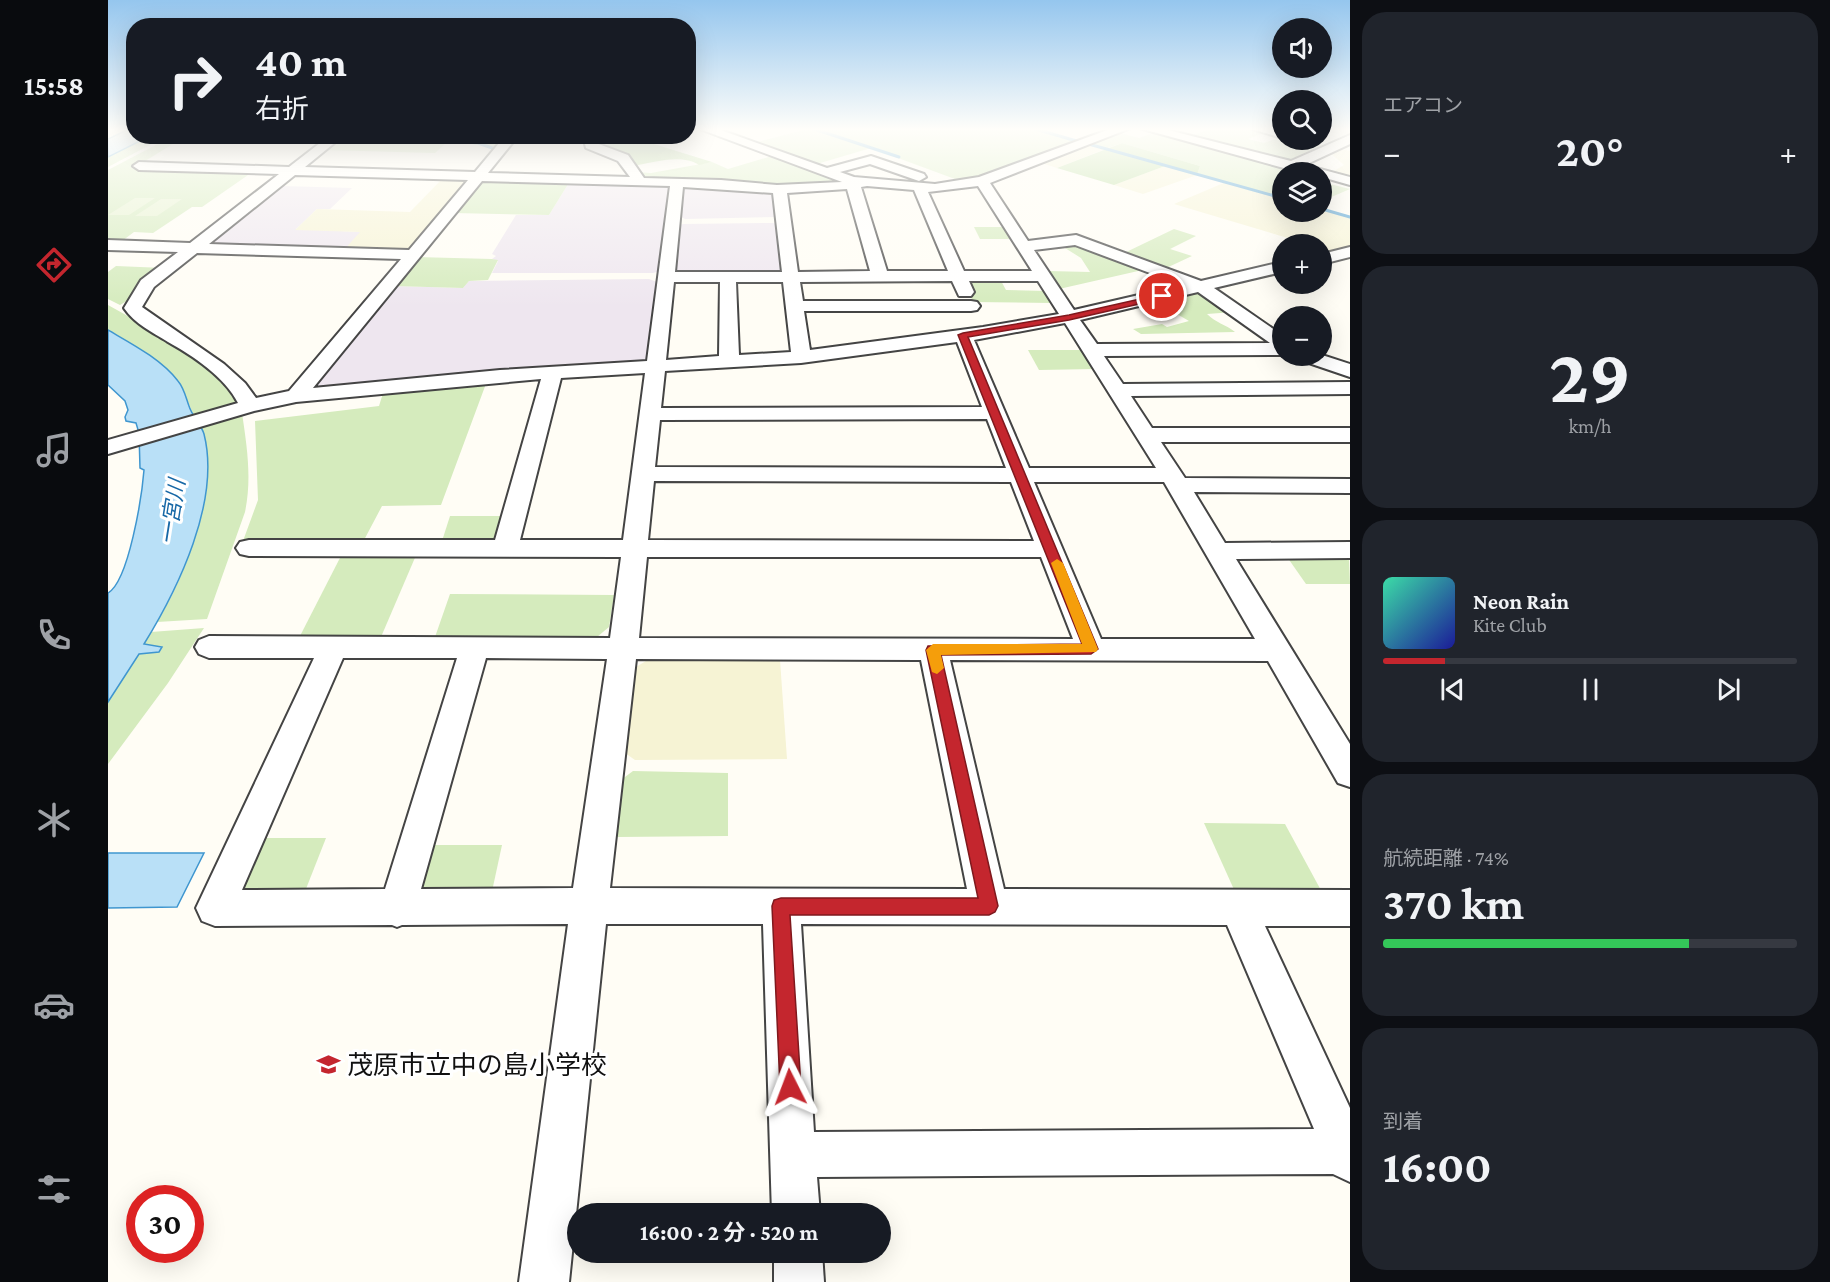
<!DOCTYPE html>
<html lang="ja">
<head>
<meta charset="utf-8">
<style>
	:root { --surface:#171b24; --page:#20242c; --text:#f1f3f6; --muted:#9ea1a6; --line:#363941; --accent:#c4262e }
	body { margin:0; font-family:"Crimson Pro","Noto Sans JP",serif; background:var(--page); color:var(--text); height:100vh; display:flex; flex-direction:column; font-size:22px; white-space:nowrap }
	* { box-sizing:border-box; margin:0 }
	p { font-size:20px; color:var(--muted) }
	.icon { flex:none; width:33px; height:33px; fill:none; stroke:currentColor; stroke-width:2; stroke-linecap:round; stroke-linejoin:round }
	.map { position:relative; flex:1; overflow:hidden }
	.drawer { display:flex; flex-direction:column; gap:12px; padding:12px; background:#0d0f14; width:480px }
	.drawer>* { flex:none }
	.top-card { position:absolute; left:18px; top:18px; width:570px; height:126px; border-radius:24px; box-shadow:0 6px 24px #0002; background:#171b24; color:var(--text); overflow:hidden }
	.buttons { position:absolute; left:1164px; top:18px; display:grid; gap:12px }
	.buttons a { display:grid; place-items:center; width:60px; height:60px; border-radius:50%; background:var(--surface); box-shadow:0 6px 24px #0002; font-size:30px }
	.speed { position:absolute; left:18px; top:1185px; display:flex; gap:12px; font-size:30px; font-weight:700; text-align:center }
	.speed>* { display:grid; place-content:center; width:78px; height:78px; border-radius:50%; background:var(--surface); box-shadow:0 6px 24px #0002; line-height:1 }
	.speed .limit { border:9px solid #d22; background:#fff; color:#111 }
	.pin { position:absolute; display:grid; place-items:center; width:51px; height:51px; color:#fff; margin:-26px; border:3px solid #fff; border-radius:50%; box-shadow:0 2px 6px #0007 }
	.me { position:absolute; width:66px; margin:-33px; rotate:357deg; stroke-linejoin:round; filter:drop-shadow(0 0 4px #0008) }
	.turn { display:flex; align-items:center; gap:21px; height:126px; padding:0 30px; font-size:27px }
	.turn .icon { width:78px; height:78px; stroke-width:2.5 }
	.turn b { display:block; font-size:42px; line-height:51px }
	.big { font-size:45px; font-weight:700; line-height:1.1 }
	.drawer .tile { flex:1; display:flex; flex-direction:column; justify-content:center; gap:9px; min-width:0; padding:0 21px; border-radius:24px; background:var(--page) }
	.drawer .dial { align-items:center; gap:0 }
	.dial b { font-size:78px; line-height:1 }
	.song { display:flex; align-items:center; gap:18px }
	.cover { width:72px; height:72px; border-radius:9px; background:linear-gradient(135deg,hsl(160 70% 55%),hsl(240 70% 35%)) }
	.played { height:6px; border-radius:3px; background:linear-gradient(90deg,var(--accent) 15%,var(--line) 15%) }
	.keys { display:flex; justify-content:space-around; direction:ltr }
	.heat { display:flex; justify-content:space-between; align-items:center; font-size:33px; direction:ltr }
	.charge { height:9px; border-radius:4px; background:linear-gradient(90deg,#34c759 74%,var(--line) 0) }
	.trip { position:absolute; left:459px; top:1203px; width:324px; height:60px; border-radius:30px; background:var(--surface); box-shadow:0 6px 24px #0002; font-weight:700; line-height:60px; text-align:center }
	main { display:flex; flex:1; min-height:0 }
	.tab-bar { display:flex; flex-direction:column; width:108px; justify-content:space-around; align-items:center; background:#090b0e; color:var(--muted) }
	.tab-bar .icon { width:42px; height:42px }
	.tab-bar .selected { color:var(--accent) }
	.tab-bar b { font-size:27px; color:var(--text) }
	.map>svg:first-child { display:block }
</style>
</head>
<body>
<main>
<nav class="tab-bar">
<b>15:58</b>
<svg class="icon selected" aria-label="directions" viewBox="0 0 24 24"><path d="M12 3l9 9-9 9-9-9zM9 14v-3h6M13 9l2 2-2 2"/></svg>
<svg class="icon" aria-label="music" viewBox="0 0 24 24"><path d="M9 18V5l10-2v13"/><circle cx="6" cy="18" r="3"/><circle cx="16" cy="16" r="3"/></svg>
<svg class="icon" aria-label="phone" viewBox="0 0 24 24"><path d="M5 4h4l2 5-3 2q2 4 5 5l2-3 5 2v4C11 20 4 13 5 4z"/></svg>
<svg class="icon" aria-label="climate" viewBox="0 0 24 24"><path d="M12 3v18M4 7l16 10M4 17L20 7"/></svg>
<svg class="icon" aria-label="car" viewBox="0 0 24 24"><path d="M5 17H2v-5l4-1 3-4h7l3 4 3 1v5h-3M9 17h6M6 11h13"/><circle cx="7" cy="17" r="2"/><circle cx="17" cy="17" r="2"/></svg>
<svg class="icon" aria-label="filters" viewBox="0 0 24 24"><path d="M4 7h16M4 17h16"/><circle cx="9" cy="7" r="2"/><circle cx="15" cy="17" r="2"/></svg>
</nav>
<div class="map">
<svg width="1242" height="1282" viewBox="0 0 1242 1282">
	<rect width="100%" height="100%" fill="#fffdf5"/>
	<g fill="#eee6ef">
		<polygon points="462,181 563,186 552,271 545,273 384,273 390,261 384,259 388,256 384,254 408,215 441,215"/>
		<polygon points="174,186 244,188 222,209 209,209 188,229 253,232 236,250 96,247"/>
		<polygon points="575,186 662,192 668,195 670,217 577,219 572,216"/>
		<polygon points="665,223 672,226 676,271 670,273 574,273 565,270 570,226 575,224"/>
		<polygon points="541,279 549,282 541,357 533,361 449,365 209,388 207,380 285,286 355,288 361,281"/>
	</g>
	<g fill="#f6f3d4">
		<polygon points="977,143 997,149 949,168 927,161"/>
		<polygon points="1227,148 1242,151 1242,180 1221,174 1236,165 1220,151"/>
		<polygon points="1057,166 1089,175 1035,194 1006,185"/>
		<polygon points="335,178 367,178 305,253 236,250 252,232 187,230 209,209 302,212"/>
		<polygon points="1118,182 1174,198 1174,212 1214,212 1214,209 1242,217 1242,249 1225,252 1214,249 1214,244 1200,244 1066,204"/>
		<polygon points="672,660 679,759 527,760 517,753 523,670 538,661"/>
	</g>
	<g fill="#d5ebbd">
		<polygon points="703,128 934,128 931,130 972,142 874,178 855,182 763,148 702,166 642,144"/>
		<polygon points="1104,128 1145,128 1159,132 1140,139 1156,143 1174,136 1174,140 1191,140 1222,147 1184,164 1078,138"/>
		<polygon points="1009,132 1031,138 1047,132 1207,172 1174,172 1174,198 1089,175 1092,166 1014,143 997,149 977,143"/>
		<polygon points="78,136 24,169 143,173 94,207 84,207 45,233 26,232 10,244 0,243 0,170 63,137"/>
		<polygon points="286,136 337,141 342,137 400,137 389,151 377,145 339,142 327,153 216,150 234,137"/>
		<polygon points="40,137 57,137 0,167 0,157"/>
		<polygon points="664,156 715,175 740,181 713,189 534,180 530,172 543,173 604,162 620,169"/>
		<polygon points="1214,174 1227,178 1218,183 1242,189 1214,201"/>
		<polygon points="373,178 462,181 441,215 345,213"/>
		<polygon points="866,227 899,227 906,239 872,239"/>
		<polygon points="1066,229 1088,236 1062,249 1084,256 1054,270 1012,255"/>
		<polygon points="963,242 1039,269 951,289 940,271 982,272 973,258 949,243"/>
		<polygon points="308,257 384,259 390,260 380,280 361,281 355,288 285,286"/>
		<polygon points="8,266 56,268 24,298 12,305 0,299 0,272"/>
		<polygon points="892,279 898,290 938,291 945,303 865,302 856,280"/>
		<path d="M1090,291L1126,312L1099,314C1108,323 1117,324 1127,332L1033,334L1025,329L1054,324L1059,327L1081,321L1048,302Z"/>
		<polygon points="0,305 61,339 85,357 130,397 132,406 87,418 71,381 33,350 0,330"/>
		<polygon points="920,350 974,350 987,369 931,370"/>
		<polygon points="379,381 333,505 274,506 255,542 135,541 150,500 147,421 271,406 276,390"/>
		<path d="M134,413C139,447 144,478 137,512L99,619L49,622C80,572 100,511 99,452C99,444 94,434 92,426Z"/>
		<polygon points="342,516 398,516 391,537 382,542 334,541"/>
		<polygon points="235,552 309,553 273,637 192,636"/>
		<polygon points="1177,554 1229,554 1241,559 1242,584 1198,584"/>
		<polygon points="342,594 506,595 501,627 489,637 327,637"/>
		<polygon points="96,628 60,683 0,764 0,702 31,654 51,652 54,648 35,645 43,632"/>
		<polygon points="525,771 620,773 620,836 509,837 513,780"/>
		<polygon points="1096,823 1177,824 1215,894 1128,894"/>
		<polygon points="144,838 218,838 194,899 127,898"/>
		<polygon points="315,845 394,845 383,896 314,895 303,884"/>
	</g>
	<g fill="#b9dc9c">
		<path d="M533,140L604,162L591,165C573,153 544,163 524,166L489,146Z"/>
		<polygon points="1014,143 1092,166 1089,175 1057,166 1006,185 949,168"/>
	</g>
	<g fill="#e6f2cf">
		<polygon points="27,198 47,198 21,215 0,215"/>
		<polygon points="53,199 74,199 49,216 27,216"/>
	</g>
	<g fill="#b9e0f7" stroke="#3f96cf" stroke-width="1.5">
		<polygon points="23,128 25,128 26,136 40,137 0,157 0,139"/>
		<path d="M0,330C24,344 53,359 70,381C76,388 78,398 81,406C84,416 93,424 96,434C113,501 70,589 36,644L54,647L51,652L31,654L0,702V593C21,581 34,495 36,470L32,468L31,433L28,423L18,421L17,417L20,410L17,401L0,385Z"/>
		<polygon points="0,853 96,853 69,907 0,908"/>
	</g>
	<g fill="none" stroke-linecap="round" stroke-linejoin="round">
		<g stroke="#3f96cf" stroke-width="3">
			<polyline points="703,128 791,157"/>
			<polyline points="924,128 972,142"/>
			<polyline points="286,136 370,143 387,149"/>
			<polyline points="977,143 1174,198"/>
			<polyline points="1214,209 1242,217"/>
		</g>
		<defs>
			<g id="minor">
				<path d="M589,128H607L719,168L763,156L816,174L818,177L811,181L762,164L732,172L746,177L827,184L871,177L1005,128H1023L882,183L920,241L968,235L1093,281L1174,262V272L1106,288L1174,335V355L996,356L1015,384L1242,382V394L1023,396L1044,428H1242V442H1053L1077,478L1242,479V493L1086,492L1117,543L1242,542V558L1128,559L1242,744V787L1230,783L1160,661L842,660L896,889L1242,890V926H1157L1242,1108V1182L1225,1174L709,1177L712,1214H664L655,924H498L461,1282H411L460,924L294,925L289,927L284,925L107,926L94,921L88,908L206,658H101L91,654L87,647L91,640L101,636L502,638L513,557L141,556L132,554L128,548L132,542L141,540H387L433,379L188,402L146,411L0,454V440L130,403C117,377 85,356 60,342C44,332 27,324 16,308L33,280L70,252L0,250V240L82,243L171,174L31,170L25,166L31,162L181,167L221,136H235L197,167L367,172L397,136H410L380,173L522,177L510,161L478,148L475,136H487L488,143L520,155L536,178L613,180L669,185L734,182ZM187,175L360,180L301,250L101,244ZM374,181L562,186L539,361L392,370L205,388ZM759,186L806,190L840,271H779L753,187ZM870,186L924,271H856L820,192ZM575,187L665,193L674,272H567ZM739,189L762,271L690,272L679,193ZM967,245L1074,285L966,310L926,250ZM89,253L293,259L181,391L148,398L137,383L116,364L34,307L46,287ZM844,281L851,296H863L866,292L861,281H930L951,314L875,327L702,350L696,311H863L869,310L872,306L869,302L863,301H695L692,282ZM566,282H612L611,356L558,360ZM628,282H675L683,352L631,355ZM1090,292L1162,343L989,344L972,320ZM957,323L1048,468H921L866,340ZM849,342L874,407L553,408L557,371L693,363ZM537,373L515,540H412L453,378ZM879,419L898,468L547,467L552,420ZM546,481L903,482L926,541L540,540ZM926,482H1056L1147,639H993ZM539,557H933L965,639L531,638ZM235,658H349L277,889L134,890ZM378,658L499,659L465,888L313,889ZM528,659L813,660L859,889L502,888ZM693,924L1119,925L1206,1129L706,1132Z"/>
				<polygon points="1031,128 1052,128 1183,161 1242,135 1242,144 1197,165 1242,177 1242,185 1214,177 1214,172 1183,170"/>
				<polygon points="1141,128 1162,128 1174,131 1174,138"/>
				<polygon points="1242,247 1242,257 1214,264 1214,254"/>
				<polygon points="1214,355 1242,364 1242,377 1192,360 1189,356"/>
				<polygon points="666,1252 714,1252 716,1282 666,1282"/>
			</g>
		</defs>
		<use href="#minor" stroke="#444" stroke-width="4"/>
		<use href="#minor" fill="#fff" fill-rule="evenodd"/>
	</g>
	<linearGradient id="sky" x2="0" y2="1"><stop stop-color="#95c6ee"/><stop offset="0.42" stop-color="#fffefa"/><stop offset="1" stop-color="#fffefa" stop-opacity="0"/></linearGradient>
	<rect width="1242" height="308" fill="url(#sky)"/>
	<polygon fill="#c4262e" stroke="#7f191e" stroke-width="1.5" points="1054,294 1058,296 1057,298 961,320 860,337 990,649 983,654 833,655 890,906 887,912 881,915 682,915 693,1087 689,1094 682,1097 675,1094 672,1087 664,906 666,900 673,898 870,898 818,650 820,646 974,644 850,335 855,333 961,315"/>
	<polygon fill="#f59e0b" points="949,559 955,563 990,649 988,652 833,655 836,668 829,674 824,672 818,650 825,644 974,644 943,563"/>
	<defs>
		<symbol id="school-bare" viewBox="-9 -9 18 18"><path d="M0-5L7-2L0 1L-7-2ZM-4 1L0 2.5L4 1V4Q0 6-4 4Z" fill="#c4262e" stroke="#fff" stroke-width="2.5" paint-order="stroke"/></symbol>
	</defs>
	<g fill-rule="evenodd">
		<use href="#school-bare" x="204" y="1048" width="33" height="33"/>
	</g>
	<g text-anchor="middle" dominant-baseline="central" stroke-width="6" stroke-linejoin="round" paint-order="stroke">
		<g font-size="22" font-style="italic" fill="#1768a6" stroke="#fff">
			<text transform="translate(64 512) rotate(-81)">一宮川</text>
		</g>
		<g font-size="26" fill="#111" stroke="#fff" text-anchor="start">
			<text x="239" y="1065">茂原市立中の島小学校</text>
		</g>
	</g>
</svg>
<div class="buttons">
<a><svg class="icon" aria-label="sound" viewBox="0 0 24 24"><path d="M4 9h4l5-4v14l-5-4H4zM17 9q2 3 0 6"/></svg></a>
<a><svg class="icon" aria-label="search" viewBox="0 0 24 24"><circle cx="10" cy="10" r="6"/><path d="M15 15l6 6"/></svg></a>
<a><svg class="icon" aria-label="layers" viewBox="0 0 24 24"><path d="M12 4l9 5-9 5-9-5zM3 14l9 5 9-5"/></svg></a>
<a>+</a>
<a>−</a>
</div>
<div class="speed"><div class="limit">30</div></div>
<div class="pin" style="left:1054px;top:296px;background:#d93025"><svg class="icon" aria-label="arrive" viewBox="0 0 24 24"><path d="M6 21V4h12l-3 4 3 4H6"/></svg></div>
<svg class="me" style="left:682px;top:1087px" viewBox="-20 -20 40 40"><path d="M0-17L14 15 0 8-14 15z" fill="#c4262e" stroke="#fff" stroke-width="4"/></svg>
<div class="trip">16:00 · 2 分 · 520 m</div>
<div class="top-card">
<div class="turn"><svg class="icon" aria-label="right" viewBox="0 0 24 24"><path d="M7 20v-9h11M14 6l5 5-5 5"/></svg><div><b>40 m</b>右折</div></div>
</div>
</div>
<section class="drawer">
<div class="tile"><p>エアコン</p>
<div class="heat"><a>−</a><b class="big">20°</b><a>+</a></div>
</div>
<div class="tile dial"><b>29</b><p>km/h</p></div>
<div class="tile">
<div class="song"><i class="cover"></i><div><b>Neon Rain</b><p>Kite Club</p></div></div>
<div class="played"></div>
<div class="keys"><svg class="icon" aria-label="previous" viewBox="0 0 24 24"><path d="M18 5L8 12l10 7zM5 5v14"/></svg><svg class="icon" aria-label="pause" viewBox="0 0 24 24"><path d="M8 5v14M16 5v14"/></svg><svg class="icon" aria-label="next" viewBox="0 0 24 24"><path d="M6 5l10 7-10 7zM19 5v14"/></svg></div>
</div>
<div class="tile"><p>航続距離 · 74%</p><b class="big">370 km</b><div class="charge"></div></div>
<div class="tile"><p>到着</p><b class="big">16:00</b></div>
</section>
</main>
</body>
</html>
